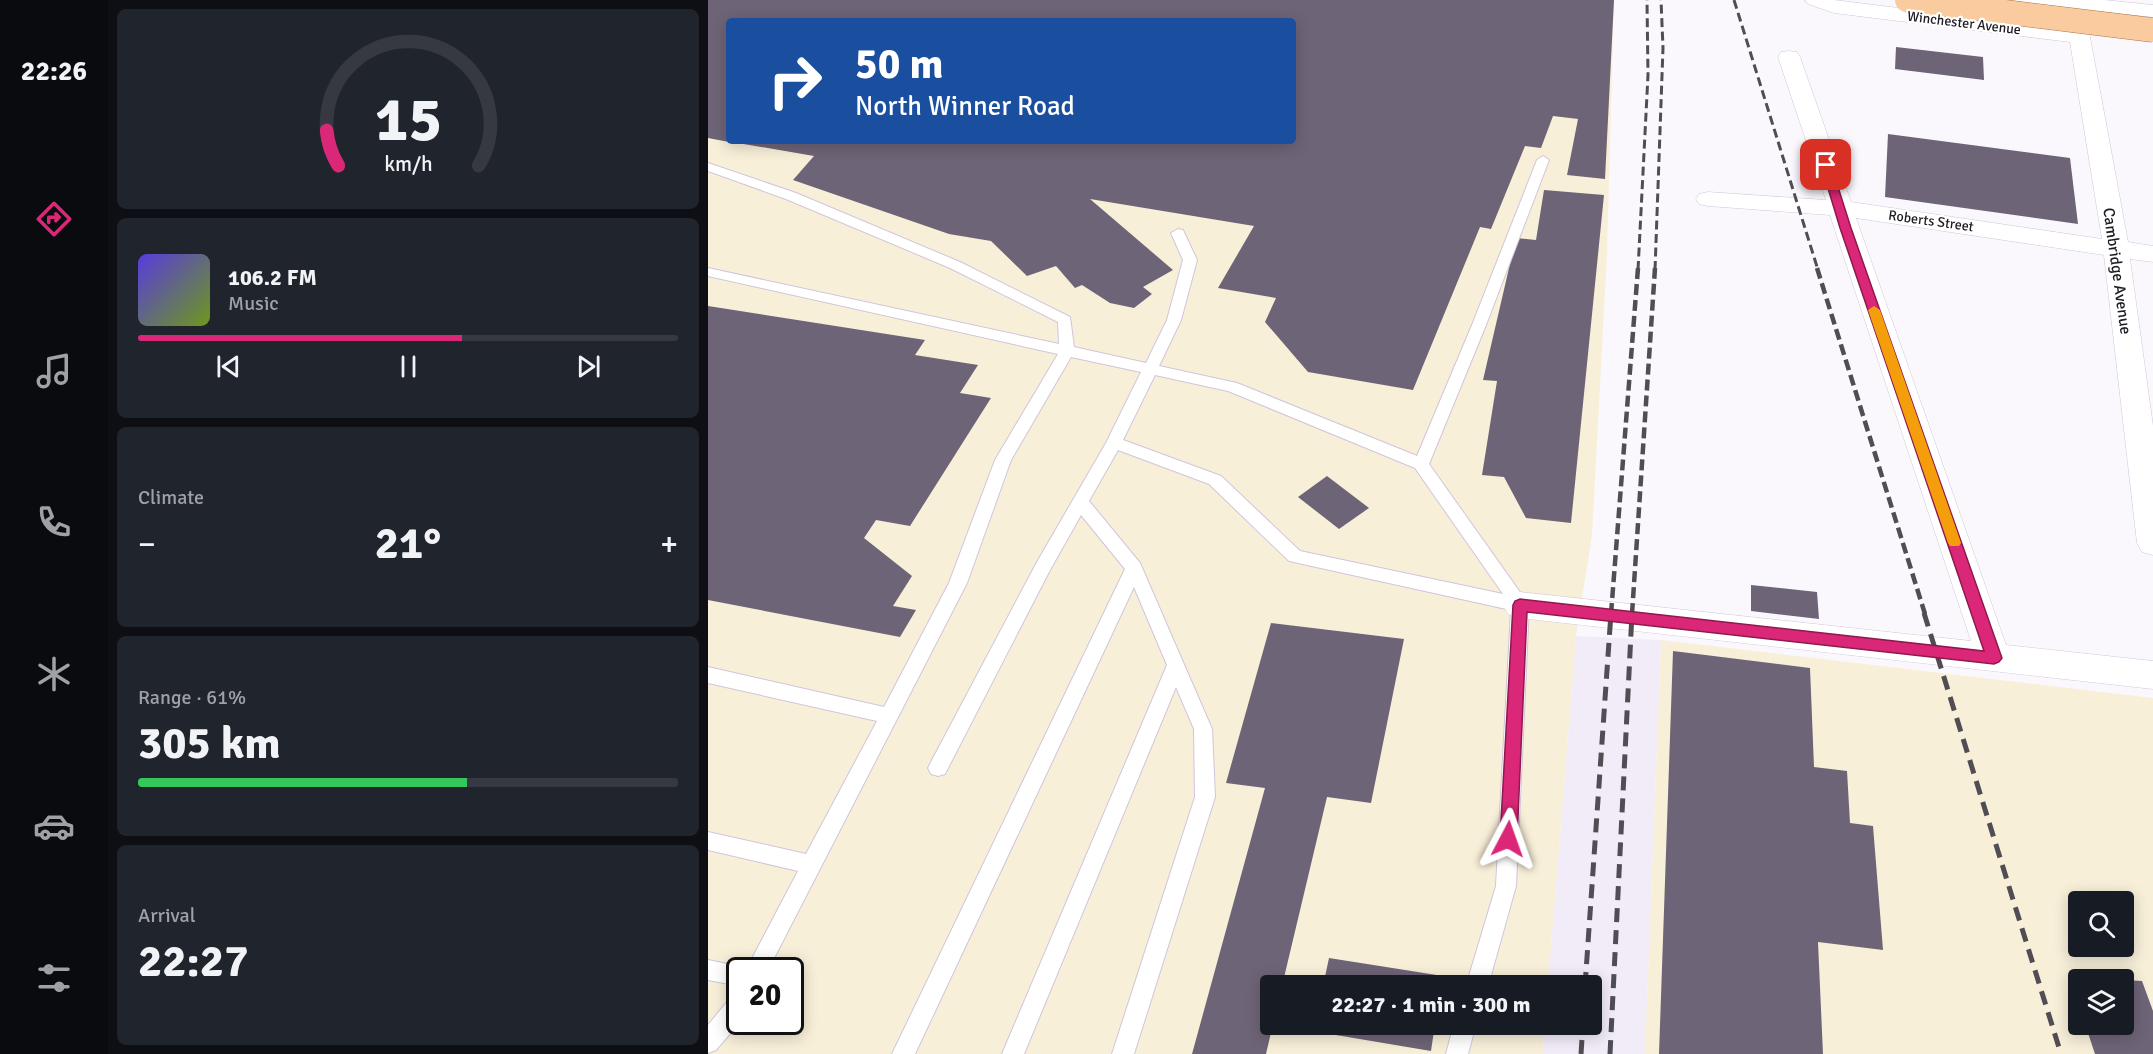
<!DOCTYPE html>
<html lang="en">
<head>
<meta charset="utf-8">
<style>
	:root { --surface:#171b24; --page:#20242c; --text:#f1f3f6; --muted:#9ea1a6; --line:#363941; --accent:#db2777 }
	body { margin:0; font-family:Signika,sans-serif; background:var(--page); color:var(--text); height:100vh; display:flex; flex-direction:column; font-size:22px; white-space:nowrap }
	* { box-sizing:border-box; margin:0 }
	p { font-size:20px; color:var(--muted) }
	.icon { flex:none; width:33px; height:33px; fill:none; stroke:currentColor; stroke-width:2; stroke-linecap:round; stroke-linejoin:round }
	.map { position:relative; flex:1; overflow:hidden }
	.drawer { display:flex; flex-direction:column; gap:9px; padding:9px; background:#0d0f14; width:600px }
	.drawer>* { flex:none }
	.banner { position:absolute; left:18px; top:18px; width:570px; height:126px; border-radius:6px; box-shadow:0 3px 15px #0003; background:#1a4fa0; color:#fff; overflow:hidden }
	.controls { position:absolute; left:1360px; top:891px; display:grid; gap:12px }
	.controls a { display:grid; place-items:center; width:66px; height:66px; border-radius:6px; background:var(--surface); box-shadow:0 3px 15px #0003; font-size:30px }
	.speed { position:absolute; left:18px; top:957px; display:flex; gap:12px; font-size:30px; font-weight:700; text-align:center }
	.speed>* { display:grid; place-content:center; width:78px; height:78px; border-radius:50%; background:var(--surface); box-shadow:0 3px 15px #0003; line-height:1 }
	.speed .limit { border:3px solid #111; border-radius:9px; background:#fff; color:#111 }
	.pin { position:absolute; display:grid; place-items:center; width:51px; height:51px; color:#fff; margin:-26px; border-radius:12px; box-shadow:0 3px 9px #0006 }
	.me { position:absolute; width:66px; margin:-33px; rotate:4deg; stroke-linejoin:round; filter:drop-shadow(0 0 4px #0008) }
	.turn { display:flex; align-items:center; gap:21px; height:126px; padding:0 30px; font-size:27px }
	.turn .icon { width:78px; height:78px; stroke-width:2.5 }
	.turn b { display:block; font-size:42px; line-height:51px }
	.big { font-size:45px; font-weight:700; line-height:1.1 }
	.drawer .card { flex:1; display:flex; flex-direction:column; justify-content:center; gap:9px; min-width:0; padding:0 21px; border-radius:9px; background:var(--page) }
	.drawer .dial { align-items:center; gap:0 }
	.dial svg { height:156px; overflow:visible; fill:none; stroke:var(--line); stroke-width:7; stroke-linecap:round; text-anchor:middle }
	.dial text { fill:var(--text); stroke:none }
	.song { display:flex; align-items:center; gap:18px }
	.cover { width:72px; height:72px; border-radius:9px; background:linear-gradient(135deg,hsl(250 70% 55%),hsl(80 70% 35%)) }
	.played { height:6px; border-radius:3px; background:linear-gradient(90deg,var(--accent) 60%,var(--line) 60%) }
	.keys { display:flex; justify-content:space-around; direction:ltr }
	.heat { display:flex; justify-content:space-between; align-items:center; font-size:33px; direction:ltr }
	.charge { height:9px; border-radius:4px; background:linear-gradient(90deg,#34c759 61%,var(--line) 0) }
	.trip { position:absolute; left:552px; top:975px; width:342px; height:60px; border-radius:6px; background:var(--surface); box-shadow:0 3px 15px #0003; font-weight:700; line-height:60px; text-align:center }
	main { display:flex; flex:1; min-height:0 }
	.dock { display:flex; flex-direction:column; width:108px; justify-content:space-around; align-items:center; background:#090b0e; color:var(--muted) }
	.dock .icon { width:42px; height:42px }
	.dock .on { color:var(--accent) }
	.dock b { font-size:27px; color:var(--text) }
	.map>svg:first-child { display:block }
</style>
</head>
<body>
<main>
<nav class="dock">
<b>22:26</b>
<svg class="icon on" aria-label="directions" viewBox="0 0 24 24"><path d="M12 3l9 9-9 9-9-9zM9 14v-3h6M13 9l2 2-2 2"/></svg>
<svg class="icon" aria-label="music" viewBox="0 0 24 24"><path d="M9 18V5l10-2v13"/><circle cx="6" cy="18" r="3"/><circle cx="16" cy="16" r="3"/></svg>
<svg class="icon" aria-label="phone" viewBox="0 0 24 24"><path d="M5 4h4l2 5-3 2q2 4 5 5l2-3 5 2v4C11 20 4 13 5 4z"/></svg>
<svg class="icon" aria-label="climate" viewBox="0 0 24 24"><path d="M12 3v18M4 7l16 10M4 17L20 7"/></svg>
<svg class="icon" aria-label="car" viewBox="0 0 24 24"><path d="M5 17H2v-5l4-1 3-4h7l3 4 3 1v5h-3M9 17h6M6 11h13"/><circle cx="7" cy="17" r="2"/><circle cx="17" cy="17" r="2"/></svg>
<svg class="icon" aria-label="filters" viewBox="0 0 24 24"><path d="M4 7h16M4 17h16"/><circle cx="9" cy="7" r="2"/><circle cx="15" cy="17" r="2"/></svg>
</nav>
<section class="drawer">
<div class="card dial"><svg viewBox="0 0 100 80">
<path d="M14 69A42 42 0 1 1 86 69"/>
<path d="M14 69A42 42 0 0 1 8 51" stroke="#db2777"/>
<text x="50" y="56" font-size="32" font-weight="700">15</text>
<text x="50" y="72" font-size="11">km/h</text>
</svg></div>
<div class="card">
<div class="song"><i class="cover"></i><div><b>106.2 FM</b><p>Music</p></div></div>
<div class="played"></div>
<div class="keys"><svg class="icon" aria-label="previous" viewBox="0 0 24 24"><path d="M18 5L8 12l10 7zM5 5v14"/></svg><svg class="icon" aria-label="pause" viewBox="0 0 24 24"><path d="M8 5v14M16 5v14"/></svg><svg class="icon" aria-label="next" viewBox="0 0 24 24"><path d="M6 5l10 7-10 7zM19 5v14"/></svg></div>
</div>
<div class="card"><p>Climate</p>
<div class="heat"><a>−</a><b class="big">21°</b><a>+</a></div>
</div>
<div class="card"><p>Range · 61%</p><b class="big">305 km</b><div class="charge"></div></div>
<div class="card"><p>Arrival</p><b class="big">22:27</b></div>
</section>
<div class="map">
<svg width="1445" height="1054" viewBox="0 0 1445 1054">
	<rect width="100%" height="100%" fill="#fbf8fd"/>
	<polygon fill="#f2ecf8" points="868,636 953,640 937,1054 835,1054 837,1025 884,1024 884,986 840,985"/>
	<g fill="#f8efd9" fill-rule="evenodd">
		<path d="M0,0H906L899,255L884,536L868,636L840,985L562,986V1024L837,1025L835,1054H0ZM21,21H585V141H21ZM32,970H82V1022H32Z"/>
		<path d="M953,640L1445,698V1054H937ZM1371,902H1416V946H1371ZM1371,980H1416V1024H1371Z"/>
	</g>
	<g fill="#6e6477">
		<polygon points="0,0 906,0 897,179 859,175 870,119 845,116 833,148 817,146 783,229 772,227 705,390 600,372 557,322 568,298 510,288 546,226 382,199 465,270 435,287 444,294 426,308 402,303 374,285 367,288 348,266 319,276 283,241 241,234 85,180 106,156 24,142 585,141 585,21 21,21 21,142 0,138"/>
		<polygon points="1188,47 1275,57 1276,80 1187,69"/>
		<polygon points="1180,134 1362,158 1370,224 1177,197"/>
		<polygon points="836,190 896,195 863,523 818,518 796,477 774,475 789,381 775,380 808,238 828,240"/>
		<polygon points="0,306 217,340 207,355 270,365 252,393 283,398 202,526 168,520 156,538 204,576 185,606 208,610 192,637 0,600"/>
		<polygon points="619,476 661,508 631,529 590,497"/>
		<polygon points="1043,585 1109,592 1111,619 1043,611"/>
		<polygon points="563,623 696,639 663,803 619,797 574,986 562,986 562,1024 565,1024 558,1054 484,1054 557,788 518,783"/>
		<polygon points="965,651 1102,668 1106,767 1139,771 1142,823 1165,826 1175,950 1110,942 1115,1054 951,1054"/>
		<polygon points="621,958 735,976 733,986 615,986"/>
		<polygon points="1362,979 1371,979 1371,1004"/>
		<polygon points="1416,980 1434,981 1445,1011 1445,1054 1387,1054 1377,1024 1416,1024"/>
		<polygon points="606,1024 727,1024 723,1051 604,1031"/>
	</g>
	<g fill="none" stroke-linecap="round" stroke-linejoin="round">
		<defs>
			<g id="service">
				<path d="M835,156L841,160L778,325L721,464L821,605L808,886L780,986H758L788,886L803,610L581,561L501,484L410,450L381,501L432,563L504,729L507,797L426,1054H404L487,797L486,729L468,687L316,1054H294L459,665L426,587L207,1054H184L417,569L373,515L342,570L237,774L230,776L223,774L220,768L223,762L329,562L398,443L433,372L363,357L303,460L259,583L60,970H32V986L0,980V960L39,968L90,871L0,850V832L98,854L169,721L0,683V667L176,707L241,583L287,460L350,354L0,276V268L351,344L350,322L242,268L78,199L0,171V163L88,193L252,262L362,317L366,347L438,363L459,320L475,260L463,233L470,229L475,230L489,260L473,320L451,366L529,383L709,456L764,325L829,160ZM447,375L520,391L707,468L795,594L592,551L513,476L415,440Z"/>
				<polygon points="32,993 32,1022 8,1050 0,1053 0,1025 24,996"/>
				<polygon points="746,1024 768,1024 760,1054 738,1054"/>
			</g>
			<polygon id="minor" points="1097,0 1126,0 1360,29 1357,11 1307,4 1304,0 1396,0 1445,5 1445,17 1377,10 1420,242 1445,246 1445,262 1422,259 1445,426 1445,555 1434,552 1429,543 1396,255 1148,218 1298,645 1445,661 1445,689 812,618 800,614 795,605 800,596 812,592 1263,641 1122,215 1000,206 991,204 988,199 991,194 1000,192 1118,200 1070,57 1073,52 1081,51 1089,52 1092,57 1143,202 1394,239 1362,42 1126,13 1100,4"/>
		</defs>
		<use href="#service" stroke="#d0c5db" stroke-width="2"/>
		<use href="#minor" stroke="#d0c5db" stroke-width="1"/>
		<use href="#service" fill="#fff" fill-rule="evenodd"/>
		<use href="#minor" fill="#fff" fill-rule="evenodd"/>
		<g stroke="#514d54" stroke-width="3" stroke-dasharray="9 4.5" stroke-linecap="butt">
			<polyline points="1026,0 1110,270"/>
			<polyline points="930,270 940,75 939,0"/>
			<polyline points="947,270 955,48 953,0"/>
		</g>
		<g stroke="#514d54" stroke-width="4.5" stroke-dasharray="11 5" stroke-linecap="butt">
			<polyline points="1109,268 1217,614"/>
			<polyline points="903,614 930,268"/>
			<polyline points="924,614 947,268"/>
		</g>
		<g stroke="#514d54" stroke-width="5" stroke-dasharray="14 8" stroke-linecap="butt">
			<polyline points="1216,613 1353,1054"/>
			<polyline points="877,986 903,613"/>
			<polyline points="873,1054 875,1024"/>
			<polyline points="902,1054 924,613"/>
		</g>
		<defs>
			<polyline id="primary-bridge" points="1199,0 1445,30"/>
		</defs>
		<use href="#primary-bridge" stroke="#ab7749" stroke-width="25" stroke-linecap="butt"/>
		<use href="#primary-bridge" stroke="#facb9e" stroke-width="24"/>
	</g>
	<polygon fill="#db2777" stroke="#8e194d" stroke-width="1.5" points="1118,161 1123,165 1143,228 1294,658 1291,662 1286,664 819,612 809,839 806,844 800,846 795,844 792,839 805,605 807,601 812,599 1276,651 1132,228 1113,165"/>
	<polygon fill="#f59e0b" points="1166,306 1172,310 1253,543 1251,546 1242,546 1240,543 1160,310"/>
	<g text-anchor="middle" dominant-baseline="central" stroke-width="4.5" stroke-linejoin="round" paint-order="stroke">
		<g font-size="14" fill="#1f1b22" stroke="#fff">
			<text transform="translate(1256 23) rotate(7)">Winchester Avenue</text>
			<text transform="translate(1223 221) rotate(8)">Roberts Street</text>
		</g>
		<g font-size="16" fill="#1f1b22" stroke="#fff">
			<text transform="translate(1409 271) rotate(82)">Cambridge Avenue</text>
		</g>
	</g>
</svg>
<div class="controls">
<a><svg class="icon" aria-label="search" viewBox="0 0 24 24"><circle cx="10" cy="10" r="6"/><path d="M15 15l6 6"/></svg></a>
<a><svg class="icon" aria-label="layers" viewBox="0 0 24 24"><path d="M12 4l9 5-9 5-9-5zM3 14l9 5 9-5"/></svg></a>
</div>
<div class="speed"><div class="limit">20</div></div>
<div class="pin" style="left:1118px;top:165px;background:#d93025"><svg class="icon" aria-label="arrive" viewBox="0 0 24 24"><path d="M6 21V4h12l-3 4 3 4H6"/></svg></div>
<svg class="me" style="left:800px;top:839px" viewBox="-20 -20 40 40"><path d="M0-17L14 15 0 8-14 15z" fill="#db2777" stroke="#fff" stroke-width="4"/></svg>
<div class="trip">22:27 · 1 min · 300 m</div>
<div class="banner">
<div class="turn"><svg class="icon" aria-label="right" viewBox="0 0 24 24"><path d="M7 20v-9h11M14 6l5 5-5 5"/></svg><div><b>50 m</b>North Winner Road</div></div>
</div>
</div>
</main>
</body>
</html>
